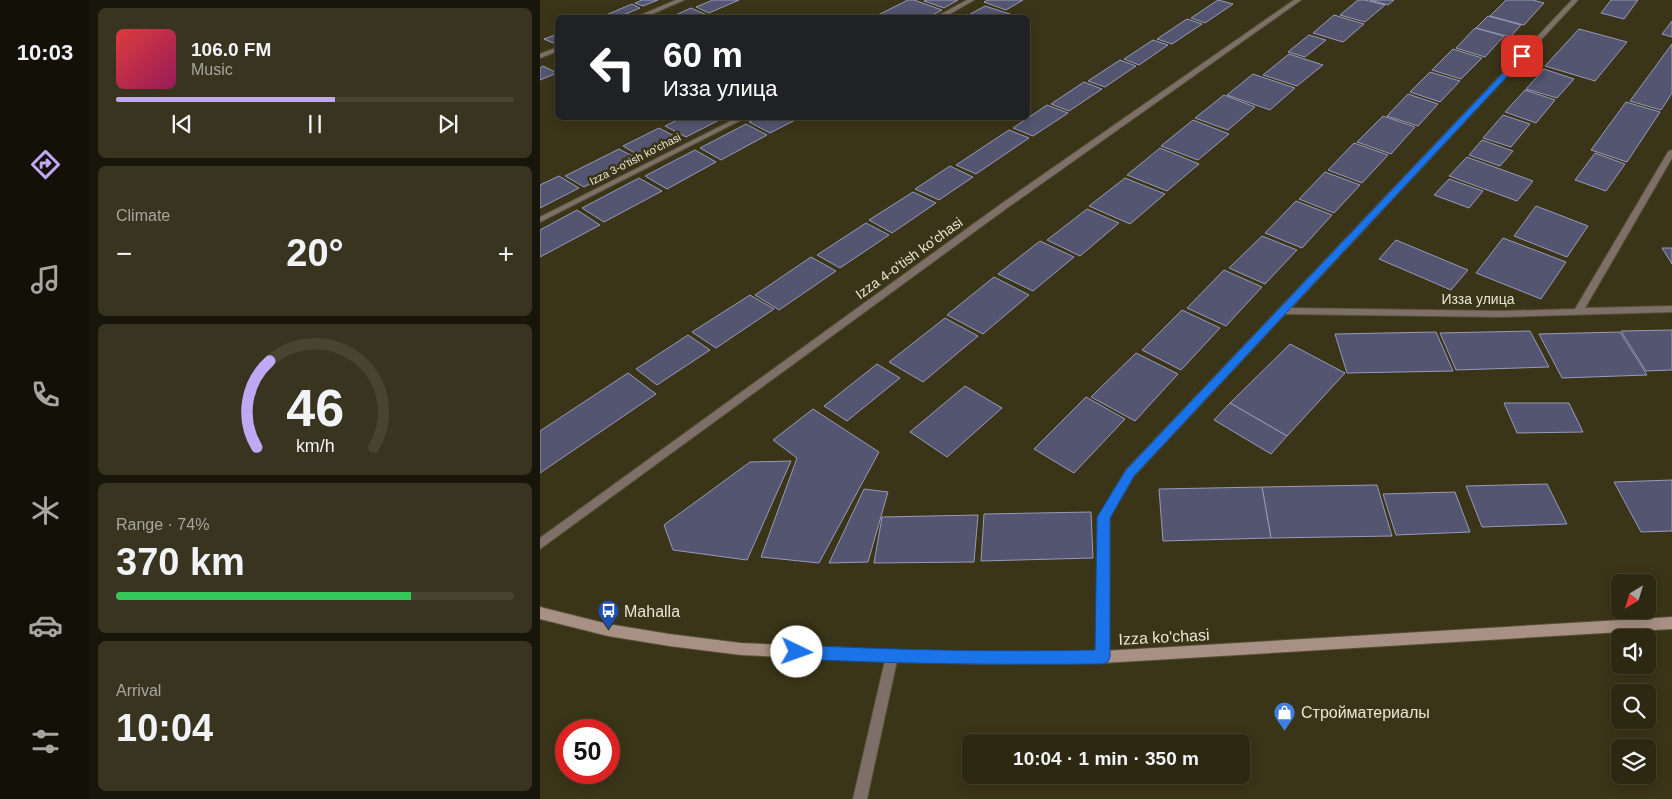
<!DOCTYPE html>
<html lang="en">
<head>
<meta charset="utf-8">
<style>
	:root { --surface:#2c2812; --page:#383420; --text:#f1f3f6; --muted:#a6a69f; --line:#484432; --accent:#c0a8f4 }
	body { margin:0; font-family:Helvetica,sans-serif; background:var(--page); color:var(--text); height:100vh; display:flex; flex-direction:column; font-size:19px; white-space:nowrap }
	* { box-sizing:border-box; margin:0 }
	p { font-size:16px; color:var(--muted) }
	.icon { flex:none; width:28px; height:28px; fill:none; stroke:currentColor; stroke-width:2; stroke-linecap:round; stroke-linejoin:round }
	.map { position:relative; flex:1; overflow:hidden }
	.drawer { display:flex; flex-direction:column; gap:8px; padding:8px; background:#18160a; width:450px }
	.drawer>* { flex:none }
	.top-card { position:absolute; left:15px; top:15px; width:475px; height:105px; border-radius:8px; box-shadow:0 2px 12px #0003,0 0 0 1px var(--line); background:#202124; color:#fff; overflow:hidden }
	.needle { width:32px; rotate:218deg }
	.tools { position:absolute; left:1071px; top:574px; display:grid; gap:10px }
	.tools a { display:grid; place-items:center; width:45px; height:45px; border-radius:8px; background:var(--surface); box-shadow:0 2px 12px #0003,0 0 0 1px var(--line); font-size:25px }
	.speed { position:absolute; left:15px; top:719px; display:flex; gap:10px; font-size:25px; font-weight:700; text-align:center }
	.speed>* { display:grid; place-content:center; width:65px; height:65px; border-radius:50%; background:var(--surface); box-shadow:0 2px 12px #0003,0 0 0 1px var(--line); line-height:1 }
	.speed .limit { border:8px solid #d22; background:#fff; color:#111 }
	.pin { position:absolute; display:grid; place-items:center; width:42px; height:42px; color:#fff; margin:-21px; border-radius:10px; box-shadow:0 2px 8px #0006 }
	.me { position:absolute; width:55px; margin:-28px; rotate:93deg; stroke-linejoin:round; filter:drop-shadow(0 0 4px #0008) }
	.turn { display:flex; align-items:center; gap:18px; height:105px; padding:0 25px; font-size:22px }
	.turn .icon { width:65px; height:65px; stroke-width:2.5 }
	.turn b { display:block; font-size:35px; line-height:42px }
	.big { font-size:38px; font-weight:700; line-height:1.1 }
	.drawer .card { flex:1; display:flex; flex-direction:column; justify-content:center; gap:8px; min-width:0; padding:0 18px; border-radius:8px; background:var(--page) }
	.drawer .dial { align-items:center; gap:0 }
	.dial svg { height:130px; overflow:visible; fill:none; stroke:var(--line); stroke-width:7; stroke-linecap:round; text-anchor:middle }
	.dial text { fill:var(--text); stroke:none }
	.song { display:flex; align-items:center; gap:15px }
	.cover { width:60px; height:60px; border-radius:8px; background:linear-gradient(135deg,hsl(0 70% 55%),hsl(330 70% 35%)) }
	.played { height:5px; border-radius:2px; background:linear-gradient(90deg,var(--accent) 55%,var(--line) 55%) }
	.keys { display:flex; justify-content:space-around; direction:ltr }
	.heat { display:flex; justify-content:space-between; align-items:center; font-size:28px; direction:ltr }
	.charge { height:8px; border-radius:4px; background:linear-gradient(90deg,#34c759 74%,var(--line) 0) }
	.trip { position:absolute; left:422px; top:734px; width:288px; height:50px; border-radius:8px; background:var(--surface); box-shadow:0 2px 12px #0003,0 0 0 1px var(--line); font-weight:700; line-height:50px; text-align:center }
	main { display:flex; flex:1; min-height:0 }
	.dock { display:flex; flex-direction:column; width:90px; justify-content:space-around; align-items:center; background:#121007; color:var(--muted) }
	.dock .icon { width:35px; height:35px }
	.dock .current { color:var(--accent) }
	.dock b { font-size:22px; color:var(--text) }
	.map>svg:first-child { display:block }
</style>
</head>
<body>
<main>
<nav class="dock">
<b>10:03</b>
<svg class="icon current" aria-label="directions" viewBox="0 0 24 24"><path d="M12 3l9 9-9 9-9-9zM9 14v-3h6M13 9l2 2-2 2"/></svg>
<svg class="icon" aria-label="music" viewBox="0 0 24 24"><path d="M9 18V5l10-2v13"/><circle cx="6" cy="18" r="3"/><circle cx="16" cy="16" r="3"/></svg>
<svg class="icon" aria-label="phone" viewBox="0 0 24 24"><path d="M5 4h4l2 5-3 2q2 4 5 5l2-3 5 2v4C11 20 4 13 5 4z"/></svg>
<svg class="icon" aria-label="climate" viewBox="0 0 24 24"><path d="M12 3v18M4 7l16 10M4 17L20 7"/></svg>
<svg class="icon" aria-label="car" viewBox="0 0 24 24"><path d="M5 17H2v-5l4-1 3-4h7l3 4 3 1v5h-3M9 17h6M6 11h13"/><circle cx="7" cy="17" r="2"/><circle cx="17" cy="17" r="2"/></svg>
<svg class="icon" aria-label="filters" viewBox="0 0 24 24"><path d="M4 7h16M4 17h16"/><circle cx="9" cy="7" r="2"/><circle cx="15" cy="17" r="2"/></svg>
</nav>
<section class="drawer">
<div class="card">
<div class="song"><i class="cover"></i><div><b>106.0 FM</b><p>Music</p></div></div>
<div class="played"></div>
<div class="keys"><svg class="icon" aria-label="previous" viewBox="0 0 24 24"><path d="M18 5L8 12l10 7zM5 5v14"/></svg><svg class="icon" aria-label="pause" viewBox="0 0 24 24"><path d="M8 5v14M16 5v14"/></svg><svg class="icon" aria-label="next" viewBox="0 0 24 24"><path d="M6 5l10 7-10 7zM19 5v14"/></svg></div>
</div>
<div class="card"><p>Climate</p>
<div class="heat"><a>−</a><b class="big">20°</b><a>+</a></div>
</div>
<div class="card dial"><svg viewBox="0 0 100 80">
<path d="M14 69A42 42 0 1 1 86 69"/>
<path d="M14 69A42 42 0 0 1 22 16" stroke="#c0a8f4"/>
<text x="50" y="56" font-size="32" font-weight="700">46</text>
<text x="50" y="72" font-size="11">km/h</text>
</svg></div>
<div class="card"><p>Range · 74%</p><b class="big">370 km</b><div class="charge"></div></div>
<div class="card"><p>Arrival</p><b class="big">10:04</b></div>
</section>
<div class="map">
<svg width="1132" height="799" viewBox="0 0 1132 799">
	<rect width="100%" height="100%" fill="#3a3518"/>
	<g fill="#535571" stroke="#979ab9">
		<polygon points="102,0 118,0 103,6 95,3"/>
		<polygon points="173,0 199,0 169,13 156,7"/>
		<polygon points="368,0 374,0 402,10 387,18 336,16"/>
		<polygon points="386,0 418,0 404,8 384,1"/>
		<polygon points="448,0 483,0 466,10 444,2"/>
		<polygon points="678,0 693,4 665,23 651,18"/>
		<polygon points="818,0 825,0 845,5 825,22 800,15"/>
		<polygon points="830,0 854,0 848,5"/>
		<polygon points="966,0 993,0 1004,3 984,25 950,16"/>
		<polygon points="1071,0 1098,0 1084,19 1061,13"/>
		<polygon points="92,4 100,8 76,18 59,18"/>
		<polygon points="445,6 479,17 423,18"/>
		<polygon points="151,8 167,15 160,18 129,18"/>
		<polygon points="794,15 824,24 803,42 773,33"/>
		<polygon points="948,16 981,25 970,37 936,28"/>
		<polygon points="647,19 662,24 632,44 617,39"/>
		<polygon points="1132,21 1132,37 1122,34"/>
		<polygon points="935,28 964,36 945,57 916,48"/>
		<polygon points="1039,29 1087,42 1055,81 1005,66"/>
		<polygon points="18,34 18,41 13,43 4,39"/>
		<polygon points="769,35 786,40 765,57 748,52"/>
		<polygon points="613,40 628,45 599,65 584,59"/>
		<polygon points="1132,44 1132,93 1121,110 1090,101"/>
		<polygon points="913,49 942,58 921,79 892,70"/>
		<polygon points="749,54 783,65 757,86 723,75"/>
		<polygon points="580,60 596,66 565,87 548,81"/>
		<polygon points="3,66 17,73 0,80 0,68"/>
		<polygon points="1004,69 1034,79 1017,98 986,89"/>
		<polygon points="890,72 920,81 900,102 870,92"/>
		<polygon points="713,74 755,88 730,110 687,95"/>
		<polygon points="544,82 562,89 529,111 511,104"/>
		<polygon points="985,90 1015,100 996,123 965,112"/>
		<polygon points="868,94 898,104 878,126 847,116"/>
		<polygon points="684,95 715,107 688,130 655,118"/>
		<polygon points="1086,102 1120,112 1087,162 1051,150"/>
		<polygon points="507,105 528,113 493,136 473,128"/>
		<polygon points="963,115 990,124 971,147 943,138"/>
		<polygon points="843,116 875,127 851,154 817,142"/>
		<polygon points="142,118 183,118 146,137 125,126"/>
		<polygon points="219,118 259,118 230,133 209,122"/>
		<polygon points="653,120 689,134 658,160 621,146"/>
		<polygon points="206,124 227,135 181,160 160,148"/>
		<polygon points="119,128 140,139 103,158 83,146"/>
		<polygon points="469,130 489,138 436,174 416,165"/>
		<polygon points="942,140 973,151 960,166 929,155"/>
		<polygon points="814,143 848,155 822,183 788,170"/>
		<polygon points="620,148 659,164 627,191 587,175"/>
		<polygon points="79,149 98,159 44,187 25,176"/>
		<polygon points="155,150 176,162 127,189 105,176"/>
		<polygon points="1055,153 1085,164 1066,191 1035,180"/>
		<polygon points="927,157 993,181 977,201 909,176"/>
		<polygon points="410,166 433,177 399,200 375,189"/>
		<polygon points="785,172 820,185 794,213 759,199"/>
		<polygon points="19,176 39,188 0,208 0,185"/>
		<polygon points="99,178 122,191 64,222 42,208"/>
		<polygon points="585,178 625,194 590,224 549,206"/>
		<polygon points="909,179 943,191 929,208 894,195"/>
		<polygon points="373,192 396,203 352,233 329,220"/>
		<polygon points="756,201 792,215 762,248 725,233"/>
		<polygon points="996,206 1048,226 1027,257 974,236"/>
		<polygon points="547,209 579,223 540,256 507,240"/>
		<polygon points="37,210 60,225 0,257 0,230"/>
		<polygon points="326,223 349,235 300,268 277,255"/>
		<polygon points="722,236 757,250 725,284 689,268"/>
		<polygon points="963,238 1026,262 1001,299 936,273"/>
		<polygon points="856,240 928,270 911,290 839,259"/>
		<polygon points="500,241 534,257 493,291 458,274"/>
		<polygon points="1122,248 1132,248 1132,264"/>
		<polygon points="271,257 296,271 239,310 215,295"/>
		<polygon points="684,270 722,287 686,326 647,308"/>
		<polygon points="454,277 489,295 443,334 407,315"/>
		<polygon points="210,295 234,309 176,348 152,332"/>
		<polygon points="642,310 680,328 641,370 602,350"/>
		<polygon points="405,318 438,336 383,382 349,362"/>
		<polygon points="1132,330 1132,370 1106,371 1081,331"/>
		<polygon points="990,331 1009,367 916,370 900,333"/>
		<polygon points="896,332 913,371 807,373 795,334"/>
		<polygon points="1080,332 1107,375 1022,378 999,334"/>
		<polygon points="148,335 170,350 117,385 96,369"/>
		<polygon points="750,344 805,373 747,436 690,403"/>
		<polygon points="596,353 638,374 595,421 551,397"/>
		<polygon points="337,364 360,378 307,421 284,406"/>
		<polygon points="88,373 116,394 0,473 0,431"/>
		<polygon points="425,386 462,408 407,457 370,432"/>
		<polygon points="546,397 585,419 534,473 494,449"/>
		<polygon points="690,403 747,436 731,454 674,420"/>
		<polygon points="964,403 1029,403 1043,432 977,433"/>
		<polygon points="273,409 339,452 279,563 221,557 257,458 233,440"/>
		<polygon points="251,461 207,560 133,550 124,525 210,462"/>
		<polygon points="1132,480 1132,531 1101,532 1074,482"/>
		<polygon points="1007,484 1027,524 942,527 926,486"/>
		<polygon points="837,485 852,536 731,538 722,487"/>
		<polygon points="722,487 731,538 623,541 619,489"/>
		<polygon points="324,489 348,492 328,562 289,563"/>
		<polygon points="915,492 930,532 856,535 843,494"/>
		<polygon points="551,512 553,558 441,561 444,514"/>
		<polygon points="438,515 434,562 334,563 342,517"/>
	</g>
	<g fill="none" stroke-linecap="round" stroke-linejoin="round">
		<defs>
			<polygon id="lane" points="352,650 356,652 358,656 327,799 313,799 346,656 348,652"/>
			<g id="street">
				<polygon points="136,0 144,0 103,18 94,18"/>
				<polygon points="427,0 434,0 403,18 394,18"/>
				<polygon points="754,0 761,0 467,208 0,549 0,538 461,204"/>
				<polygon points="1032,0 1038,0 751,308 962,311 1035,309 1128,152 1132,150 1132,158 1045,308 1132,306 1132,312 962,317 745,314 594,476 570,517 569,657 567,661 563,663 559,661 557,657 558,517 586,470"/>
				<polygon points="18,47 18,51 0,58 0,54"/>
				<polygon points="197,118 205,118 0,222 0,217"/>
			</g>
			<polygon id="secondary" points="0,607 68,624 129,634 201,643 352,650 455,652 563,651 1132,617 1132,629 563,663 455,664 352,662 201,655 129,646 68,636 0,619"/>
		</defs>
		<use href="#lane" stroke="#565136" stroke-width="2"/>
		<use href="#street" stroke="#565136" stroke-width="2"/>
		<use href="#secondary" stroke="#565136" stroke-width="2"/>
		<use href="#lane" fill="#7e7068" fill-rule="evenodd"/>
		<use href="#street" fill="#7e7068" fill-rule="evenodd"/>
		<use href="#secondary" fill="#a89184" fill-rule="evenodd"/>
	</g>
	<path fill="#1a73e8" stroke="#114b97" d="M980,55L986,56L594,476L570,518V657L568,662L562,664C460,665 359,664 257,659L252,657L250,652L252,647L257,645C357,650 456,652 555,650L557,517L586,470Z"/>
	<defs>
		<symbol id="bus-pin" viewBox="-11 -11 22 30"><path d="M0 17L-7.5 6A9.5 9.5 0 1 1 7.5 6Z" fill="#1a4fb4" stroke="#3a3518"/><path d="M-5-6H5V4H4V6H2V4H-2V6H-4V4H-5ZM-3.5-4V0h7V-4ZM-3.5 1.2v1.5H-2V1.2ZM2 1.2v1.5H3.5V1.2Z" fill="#fff"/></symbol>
		<symbol id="shop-pin" viewBox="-11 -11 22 30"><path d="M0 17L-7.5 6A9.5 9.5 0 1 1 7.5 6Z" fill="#3f7fe0" stroke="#3a3518"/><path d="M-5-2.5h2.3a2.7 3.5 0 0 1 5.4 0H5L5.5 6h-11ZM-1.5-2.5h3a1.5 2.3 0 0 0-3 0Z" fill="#fff"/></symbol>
	</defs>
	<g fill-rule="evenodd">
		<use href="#bus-pin" x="56" y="598" width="25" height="34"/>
		<use href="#shop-pin" x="732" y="700" width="25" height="34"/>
	</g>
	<g text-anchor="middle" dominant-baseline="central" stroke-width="5" stroke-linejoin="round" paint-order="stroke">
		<g font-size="11" fill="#e9e6d5" stroke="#3a3518">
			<text transform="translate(95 159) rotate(-27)">Izza 3-o'tish ko'chasi</text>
		</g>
		<g font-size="14" fill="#e9e6d5" stroke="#3a3518">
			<text transform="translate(369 258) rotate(-36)">Izza 4-o'tish ko'chasi</text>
			<text x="938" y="299">Изза улица</text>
		</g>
		<g font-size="16" fill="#e9e6d5" stroke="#3a3518" text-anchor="start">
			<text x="84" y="611">Mahalla</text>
			<text x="761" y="712">Стройматериалы</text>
		</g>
		<g font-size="16" fill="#e9e6d5" stroke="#3a3518">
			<text transform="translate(624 637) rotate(-3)">Izza ko'chasi</text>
		</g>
	</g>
</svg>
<div class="tools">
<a><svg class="needle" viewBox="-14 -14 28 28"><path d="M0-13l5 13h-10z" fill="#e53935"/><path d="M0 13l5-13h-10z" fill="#a6a69f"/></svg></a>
<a><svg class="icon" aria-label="sound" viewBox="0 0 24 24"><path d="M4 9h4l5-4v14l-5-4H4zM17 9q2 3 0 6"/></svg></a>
<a><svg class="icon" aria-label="search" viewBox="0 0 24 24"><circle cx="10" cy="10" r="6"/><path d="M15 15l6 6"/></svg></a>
<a><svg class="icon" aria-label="layers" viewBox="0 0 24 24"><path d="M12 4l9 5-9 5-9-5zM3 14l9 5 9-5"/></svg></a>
</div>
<div class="speed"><div class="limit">50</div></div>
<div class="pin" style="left:982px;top:56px;background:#d93025"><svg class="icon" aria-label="arrive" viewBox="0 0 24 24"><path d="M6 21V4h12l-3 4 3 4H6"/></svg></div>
<svg class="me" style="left:257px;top:652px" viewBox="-20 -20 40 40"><circle r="19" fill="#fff"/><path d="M0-13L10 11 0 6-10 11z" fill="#1a73e8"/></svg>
<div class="trip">10:04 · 1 min · 350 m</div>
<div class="top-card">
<div class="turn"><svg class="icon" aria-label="left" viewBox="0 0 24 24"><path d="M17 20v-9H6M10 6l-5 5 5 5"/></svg><div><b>60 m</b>Изза улица</div></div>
</div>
</div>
</main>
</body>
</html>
